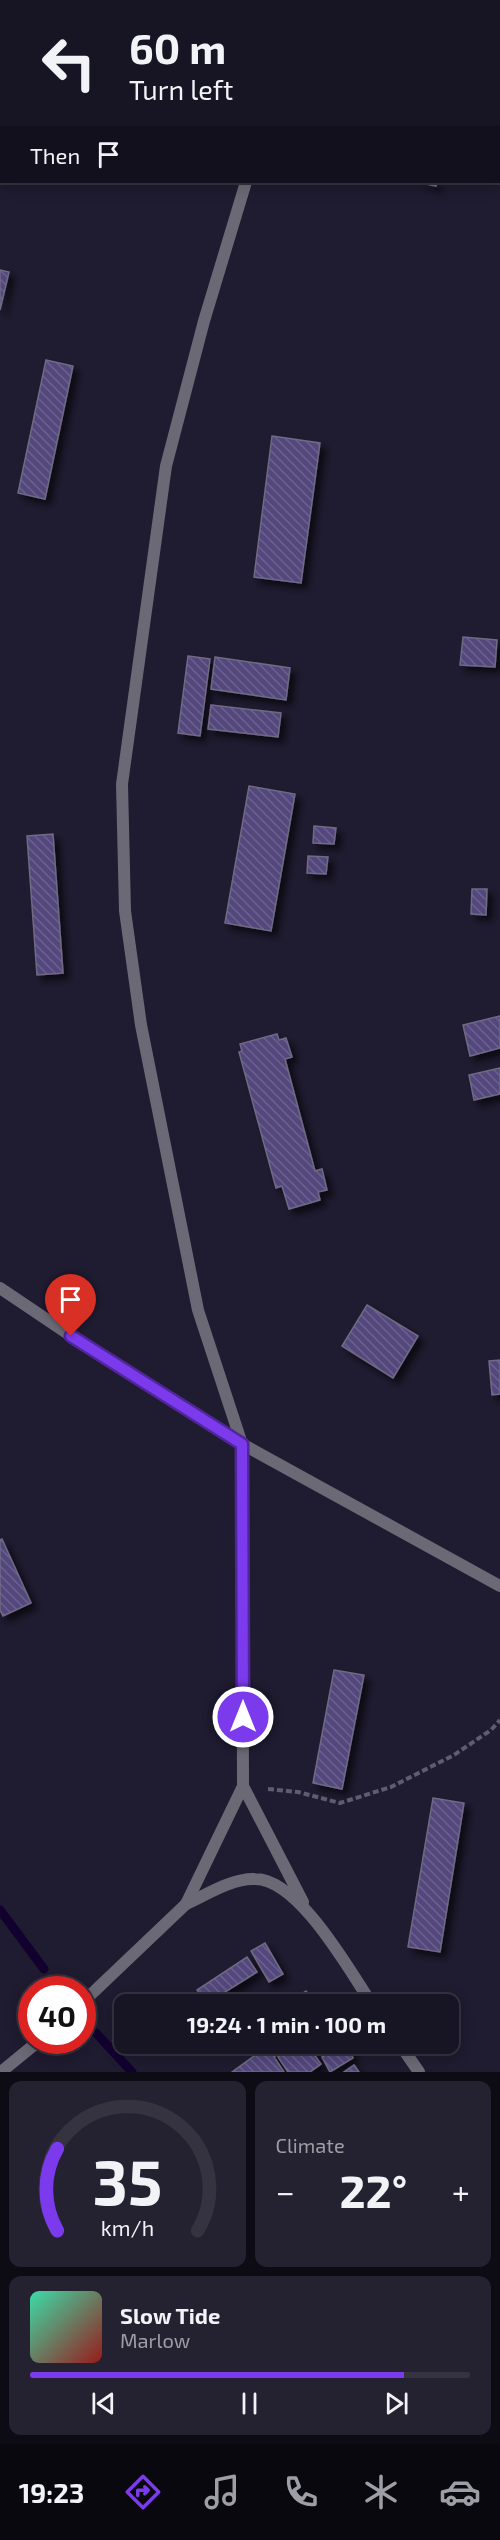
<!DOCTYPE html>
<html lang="en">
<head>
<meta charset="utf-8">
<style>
	:root { --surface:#171424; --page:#242131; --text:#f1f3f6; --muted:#9e9ea6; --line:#363341; --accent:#7c3aed }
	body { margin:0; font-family:"Exo 2",sans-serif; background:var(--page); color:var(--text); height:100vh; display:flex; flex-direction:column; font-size:22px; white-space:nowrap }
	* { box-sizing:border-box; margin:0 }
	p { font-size:20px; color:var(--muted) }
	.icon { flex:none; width:33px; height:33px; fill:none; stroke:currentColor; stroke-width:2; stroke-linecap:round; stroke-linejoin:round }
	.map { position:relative; height:2072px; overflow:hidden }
	.side { display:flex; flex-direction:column; gap:9px; padding:9px; background:#0d0b14; flex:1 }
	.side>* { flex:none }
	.guide { position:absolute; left:0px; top:0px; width:501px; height:183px; box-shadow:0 3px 15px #0003,0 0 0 2px var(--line); background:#171424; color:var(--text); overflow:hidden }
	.speed { position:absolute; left:18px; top:1976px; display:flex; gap:12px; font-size:30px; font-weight:700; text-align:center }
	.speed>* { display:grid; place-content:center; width:78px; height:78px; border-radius:50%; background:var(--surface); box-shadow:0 3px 15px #0003,0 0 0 2px var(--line); line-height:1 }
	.speed .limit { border:9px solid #d22; background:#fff; color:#111 }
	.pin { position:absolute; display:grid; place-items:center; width:51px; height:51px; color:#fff; margin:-62px -26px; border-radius:50% 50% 50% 0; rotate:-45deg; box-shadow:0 0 6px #0007 }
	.pin .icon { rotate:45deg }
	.me { position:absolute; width:66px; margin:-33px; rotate:0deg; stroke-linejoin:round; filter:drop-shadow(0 0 4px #0008) }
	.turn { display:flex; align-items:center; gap:21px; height:126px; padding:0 30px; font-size:27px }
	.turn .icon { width:78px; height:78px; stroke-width:2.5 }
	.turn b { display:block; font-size:42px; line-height:51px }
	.then { display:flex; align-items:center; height:57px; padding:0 30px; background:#0003; gap:12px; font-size:22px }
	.big { font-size:45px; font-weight:700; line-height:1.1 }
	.side .widget { flex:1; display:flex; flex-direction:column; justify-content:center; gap:9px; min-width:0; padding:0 21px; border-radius:12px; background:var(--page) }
	.side .dial { align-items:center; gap:0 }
	.dial svg { height:156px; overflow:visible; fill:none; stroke:var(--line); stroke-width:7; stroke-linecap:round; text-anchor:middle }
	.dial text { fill:var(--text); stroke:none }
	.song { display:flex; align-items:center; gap:18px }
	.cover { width:72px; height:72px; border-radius:9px; background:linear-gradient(135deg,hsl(160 70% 55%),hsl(0 70% 35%)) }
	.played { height:6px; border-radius:3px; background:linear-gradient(90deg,var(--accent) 85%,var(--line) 85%) }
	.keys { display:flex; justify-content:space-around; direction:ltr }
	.heat { display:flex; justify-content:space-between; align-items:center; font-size:33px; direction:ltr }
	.side .tiles { flex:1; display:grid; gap:9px; grid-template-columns:1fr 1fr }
	.widget:last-child { grid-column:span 2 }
	.trip { position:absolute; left:114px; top:1994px; width:345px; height:60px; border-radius:12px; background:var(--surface); box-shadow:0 3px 15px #0003,0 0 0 2px var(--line); font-weight:700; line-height:60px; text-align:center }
	.dock { display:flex; height:96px; justify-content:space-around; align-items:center; background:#09080e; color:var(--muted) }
	.dock .icon { width:42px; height:42px }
	.dock .selected { color:var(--accent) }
	.dock b { font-size:27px; color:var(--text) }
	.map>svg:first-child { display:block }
</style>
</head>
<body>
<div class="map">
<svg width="500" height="2072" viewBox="0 0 500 2072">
	<defs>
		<pattern id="building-back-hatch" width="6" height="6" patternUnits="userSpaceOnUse" patternTransform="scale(1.5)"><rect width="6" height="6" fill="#52477c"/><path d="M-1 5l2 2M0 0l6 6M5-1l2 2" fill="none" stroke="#6b618f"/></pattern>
		<filter id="shadow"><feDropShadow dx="5.5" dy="5.5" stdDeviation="3" flood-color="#0009"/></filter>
	</defs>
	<rect width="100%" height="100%" fill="#1f1b30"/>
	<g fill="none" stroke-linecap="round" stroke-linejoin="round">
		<g stroke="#12012f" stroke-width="9">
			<polyline points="0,1910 44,1969"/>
			<polyline points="96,2033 132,2072"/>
		</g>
	</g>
	<g fill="url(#building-back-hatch)" stroke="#6f6a84" stroke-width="1.5" filter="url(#shadow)">
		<polygon points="158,0 192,0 158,2"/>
		<polygon points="476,0 500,0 500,11 500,2"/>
		<polygon points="417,182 437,182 436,186"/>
		<polygon points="0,270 9,272 0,310"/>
		<polygon points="46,360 73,366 45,499 18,493"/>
		<polygon points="272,436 320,443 301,583 254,577"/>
		<polygon points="463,637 497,640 495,667 460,665"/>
		<polygon points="188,656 210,659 200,736 178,733"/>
		<polygon points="215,657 290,668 286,700 211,689"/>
		<polygon points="211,705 281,713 278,737 208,729"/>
		<polygon points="249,786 295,794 271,931 225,923"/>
		<polygon points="314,826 336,828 334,844 313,843"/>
		<polygon points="53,834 63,973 37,975 27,836"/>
		<polygon points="308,856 328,857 326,874 307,873"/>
		<polygon points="472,889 487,889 486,915 471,914"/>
		<polygon points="500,1016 500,1048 470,1056 463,1025"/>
		<polygon points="277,1034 279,1040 286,1038 292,1057 285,1059 315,1171 322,1169 327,1190 318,1192 320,1200 289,1209 282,1186 276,1188 239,1052 242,1051 240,1044"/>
		<polygon points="500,1068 500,1094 474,1100 469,1075"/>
		<polygon points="367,1305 418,1336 393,1378 342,1346"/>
		<polygon points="500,1360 500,1394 492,1395 489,1361"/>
		<polygon points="2,1539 31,1603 3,1616 0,1610 0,1540"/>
		<polygon points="334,1670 364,1675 342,1789 313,1783"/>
		<polygon points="433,1798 464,1803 440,1952 408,1947"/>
		<polygon points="265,1943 283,1974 269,1982 251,1951"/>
		<polygon points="247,1957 257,1972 206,2004 197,1990"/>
		<polygon points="306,1991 315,2004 286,2004 294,1999"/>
		<polygon points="272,2043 276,2043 282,2051 274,2057 284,2072 232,2072"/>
		<polygon points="299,2043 306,2043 321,2064 310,2072 288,2072 278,2057"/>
		<polygon points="312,2043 331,2043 318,2052"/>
		<polygon points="346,2043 353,2058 330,2072 322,2057"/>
		<polygon points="354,2065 359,2072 344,2072"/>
	</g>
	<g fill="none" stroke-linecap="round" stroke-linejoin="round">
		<polyline stroke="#605c6f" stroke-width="4" stroke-dasharray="6 3" stroke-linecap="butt" points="268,1789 298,1792 340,1803 391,1787 454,1755 491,1730 500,1720"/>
		<g stroke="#6b6975" stroke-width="12">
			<polyline points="316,2 317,0"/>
			<polyline points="242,1444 198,1310 141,1025 125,911 122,784 166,466 204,321 246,182"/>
			<polyline points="82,2003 186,1904"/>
			<polyline points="1,2072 40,2040"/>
		</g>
		<g stroke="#6b6975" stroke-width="12">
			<polyline points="0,1288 107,1360 242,1444 500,1586"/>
			<polyline points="243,1786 303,1902"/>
			<polyline points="186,1904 243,1786 242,1444"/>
			<path d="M186,1904C206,1895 232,1878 255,1879C299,1879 349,1970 372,2004"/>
			<polyline points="399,2043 419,2072"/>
		</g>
	</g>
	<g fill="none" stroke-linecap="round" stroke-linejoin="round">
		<defs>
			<polyline id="route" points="71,1336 242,1444 243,1717"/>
		</defs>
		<use href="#route" stroke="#51269a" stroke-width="15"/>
		<use href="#route" stroke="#7c3aed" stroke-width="10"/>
	</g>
</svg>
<div class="speed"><div class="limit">40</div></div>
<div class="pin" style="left:71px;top:1336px;background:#d93025"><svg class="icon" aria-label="arrive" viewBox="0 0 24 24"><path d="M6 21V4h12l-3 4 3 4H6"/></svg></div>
<svg class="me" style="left:243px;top:1717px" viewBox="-20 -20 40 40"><circle r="17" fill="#7c3aed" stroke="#fff" stroke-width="3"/><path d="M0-11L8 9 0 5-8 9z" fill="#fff"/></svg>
<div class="trip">19:24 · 1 min · 100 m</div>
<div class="guide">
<div class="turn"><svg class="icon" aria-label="left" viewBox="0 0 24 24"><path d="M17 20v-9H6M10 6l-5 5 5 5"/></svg><div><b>60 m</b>Turn left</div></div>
<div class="then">Then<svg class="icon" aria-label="arrive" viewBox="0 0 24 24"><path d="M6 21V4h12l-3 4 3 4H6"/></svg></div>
</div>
</div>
<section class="side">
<div class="tiles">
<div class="widget dial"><svg viewBox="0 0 100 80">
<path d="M14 69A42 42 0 1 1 86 69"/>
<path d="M14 69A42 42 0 0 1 14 27" stroke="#7c3aed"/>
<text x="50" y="56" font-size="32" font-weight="700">35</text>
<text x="50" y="72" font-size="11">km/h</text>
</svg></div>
<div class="widget"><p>Climate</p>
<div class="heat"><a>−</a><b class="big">22°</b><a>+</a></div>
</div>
<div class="widget">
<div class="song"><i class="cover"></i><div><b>Slow Tide</b><p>Marlow</p></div></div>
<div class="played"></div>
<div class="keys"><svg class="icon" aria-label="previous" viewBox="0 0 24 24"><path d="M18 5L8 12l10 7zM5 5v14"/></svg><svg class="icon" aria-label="pause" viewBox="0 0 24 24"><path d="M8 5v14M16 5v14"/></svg><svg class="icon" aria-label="next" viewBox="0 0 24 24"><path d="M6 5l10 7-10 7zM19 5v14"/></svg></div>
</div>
</div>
</section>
<nav class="dock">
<b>19:23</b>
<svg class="icon selected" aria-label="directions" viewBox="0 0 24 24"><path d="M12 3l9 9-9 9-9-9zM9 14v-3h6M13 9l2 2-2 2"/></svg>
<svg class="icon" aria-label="music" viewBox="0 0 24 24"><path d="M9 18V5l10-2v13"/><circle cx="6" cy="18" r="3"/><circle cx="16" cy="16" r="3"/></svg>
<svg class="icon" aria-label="phone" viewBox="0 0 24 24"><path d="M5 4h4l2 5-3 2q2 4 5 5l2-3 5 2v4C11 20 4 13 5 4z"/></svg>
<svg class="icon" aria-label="climate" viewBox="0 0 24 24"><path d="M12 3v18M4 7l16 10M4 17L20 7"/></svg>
<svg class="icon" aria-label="car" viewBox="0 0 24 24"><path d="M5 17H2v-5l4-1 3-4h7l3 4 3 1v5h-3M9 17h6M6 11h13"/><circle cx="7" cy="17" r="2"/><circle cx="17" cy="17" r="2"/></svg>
</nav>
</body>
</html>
